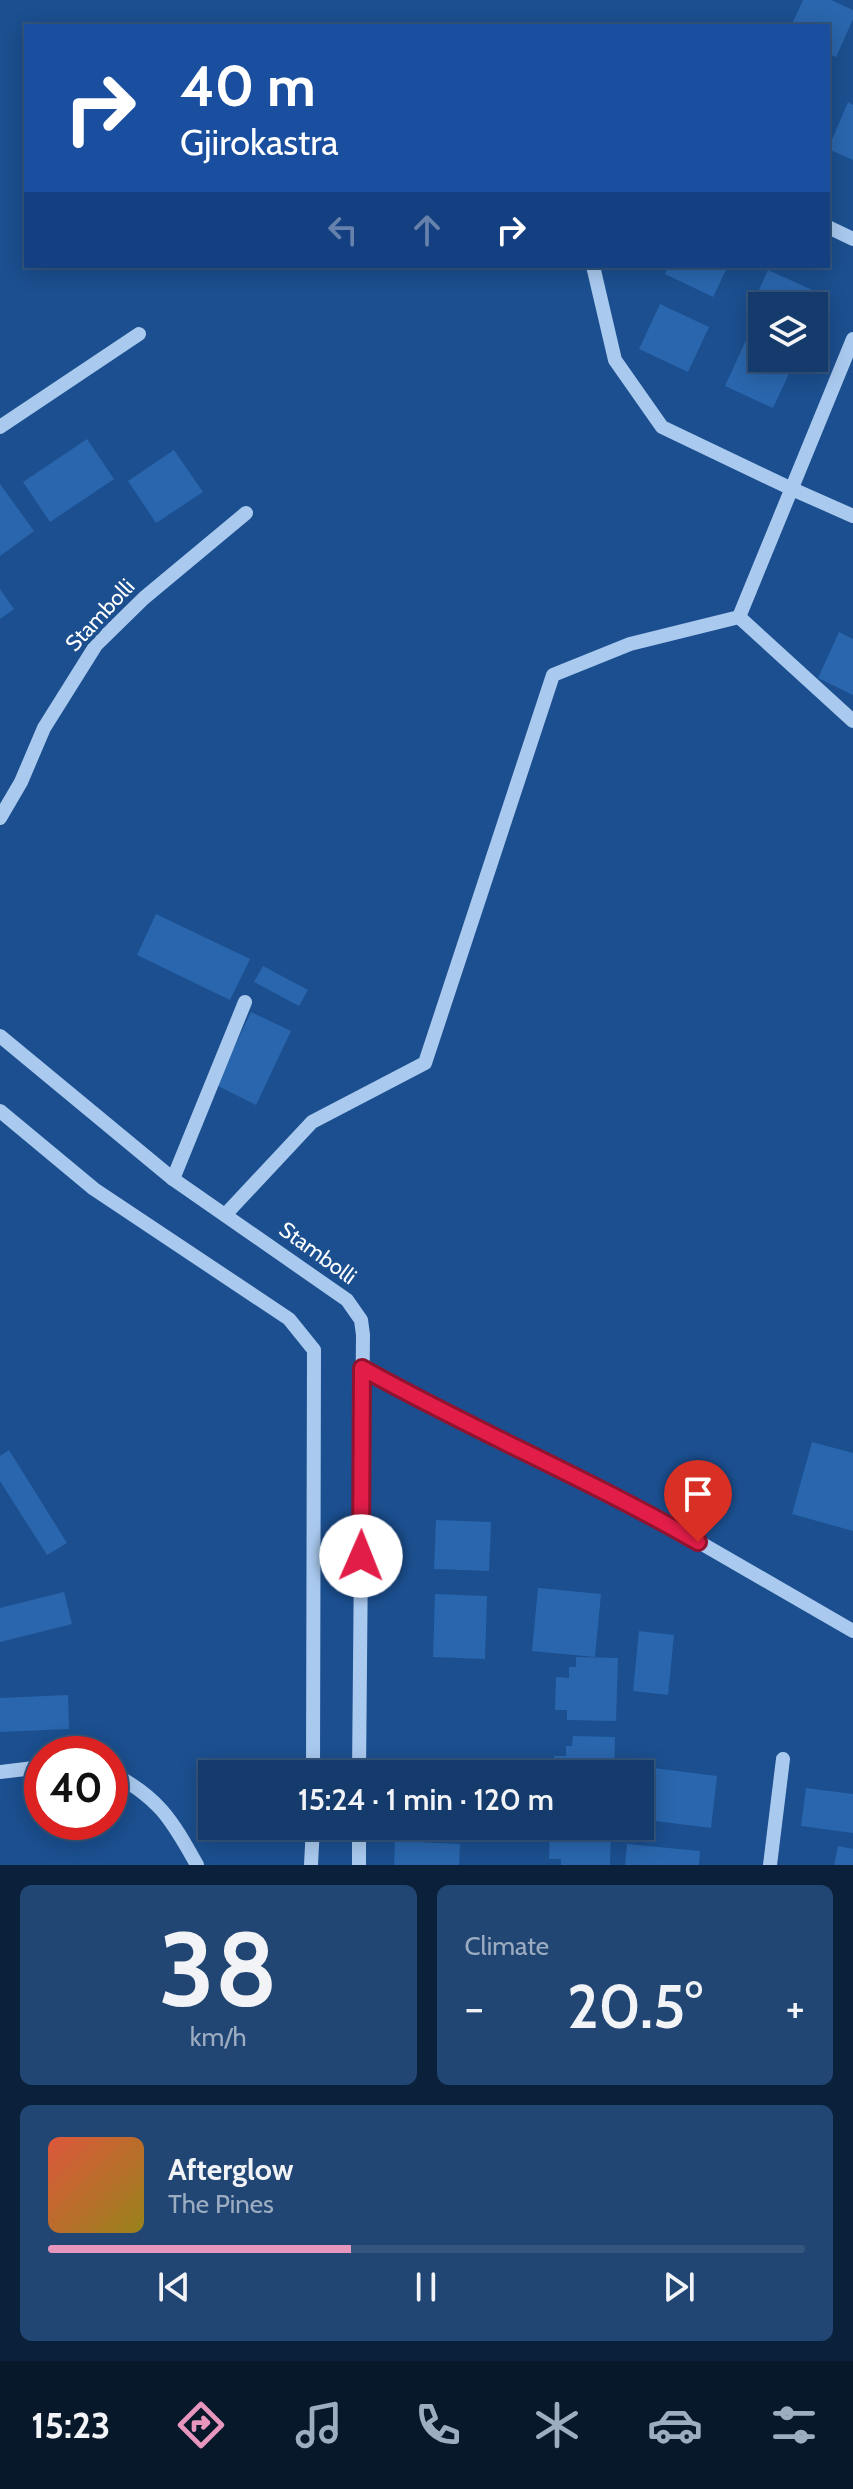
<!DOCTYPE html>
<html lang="en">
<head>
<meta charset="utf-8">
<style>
	:root { --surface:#143b6b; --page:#214673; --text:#f1f3f6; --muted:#9dadc1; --line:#33557e; --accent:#e797bd }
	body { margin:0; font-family:Cabin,sans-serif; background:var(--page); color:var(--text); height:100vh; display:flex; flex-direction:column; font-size:30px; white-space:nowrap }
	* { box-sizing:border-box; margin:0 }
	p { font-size:26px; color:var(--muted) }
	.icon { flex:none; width:44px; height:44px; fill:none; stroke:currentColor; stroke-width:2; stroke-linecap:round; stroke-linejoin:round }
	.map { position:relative; height:1865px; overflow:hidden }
	.side { display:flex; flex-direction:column; gap:20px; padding:20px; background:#0b203b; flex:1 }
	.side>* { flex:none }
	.guide { position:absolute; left:24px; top:24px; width:806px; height:244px; border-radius:0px; box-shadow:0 4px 20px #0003,0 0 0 2px var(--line); background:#1a4fa0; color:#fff; overflow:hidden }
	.fabs { position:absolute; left:748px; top:292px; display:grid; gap:16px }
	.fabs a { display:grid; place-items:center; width:80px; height:80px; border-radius:0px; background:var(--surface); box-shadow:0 4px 20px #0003,0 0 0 2px var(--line); font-size:40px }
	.speed { position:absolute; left:24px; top:1736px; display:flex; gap:16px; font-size:40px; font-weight:700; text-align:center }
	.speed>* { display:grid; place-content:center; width:104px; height:104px; border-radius:50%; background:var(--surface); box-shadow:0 4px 20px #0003,0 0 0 2px var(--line); line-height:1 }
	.speed .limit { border:12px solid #d22; background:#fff; color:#111 }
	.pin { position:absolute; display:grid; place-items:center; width:68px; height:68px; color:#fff; margin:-82px -34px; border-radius:50% 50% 50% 0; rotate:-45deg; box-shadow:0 0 8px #0007 }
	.pin .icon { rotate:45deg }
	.me { position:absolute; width:88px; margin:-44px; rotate:1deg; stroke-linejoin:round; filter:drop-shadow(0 0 6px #0008) }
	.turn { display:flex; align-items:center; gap:28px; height:168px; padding:0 24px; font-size:36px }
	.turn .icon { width:104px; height:104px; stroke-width:2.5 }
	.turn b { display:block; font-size:56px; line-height:68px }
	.lanes { display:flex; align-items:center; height:76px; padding:0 24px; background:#0003; justify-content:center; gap:40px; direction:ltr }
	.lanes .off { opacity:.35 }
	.big { font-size:60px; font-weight:600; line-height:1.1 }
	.side .card { flex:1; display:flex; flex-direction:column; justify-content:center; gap:12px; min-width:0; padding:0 28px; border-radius:12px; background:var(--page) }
	.side .dial { align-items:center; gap:0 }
	.dial b { font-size:104px; line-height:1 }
	.song { display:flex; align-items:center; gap:24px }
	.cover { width:96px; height:96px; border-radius:12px; background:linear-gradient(135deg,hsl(10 70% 55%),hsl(50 70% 35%)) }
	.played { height:8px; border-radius:4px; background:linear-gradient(90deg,var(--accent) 40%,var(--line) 40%) }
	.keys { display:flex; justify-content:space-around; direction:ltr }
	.heat { display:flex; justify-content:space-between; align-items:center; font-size:44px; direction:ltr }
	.side .tiles { flex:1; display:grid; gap:20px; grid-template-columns:1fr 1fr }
	.card:last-child { grid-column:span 2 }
	.trip { position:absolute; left:198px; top:1760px; width:456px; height:80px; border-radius:0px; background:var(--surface); box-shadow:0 4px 20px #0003,0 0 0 2px var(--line); font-weight:600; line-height:80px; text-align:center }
	.tab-bar { display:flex; height:128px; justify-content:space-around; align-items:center; background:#08182b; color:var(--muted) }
	.tab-bar .icon { width:56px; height:56px }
	.tab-bar .current { color:var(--accent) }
	.tab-bar b { font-size:36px; color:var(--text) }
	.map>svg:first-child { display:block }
</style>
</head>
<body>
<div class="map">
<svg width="853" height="1865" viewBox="0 0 853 1865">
	<rect width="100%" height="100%" fill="#1b4f8f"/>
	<g fill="#2a66ad">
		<polygon points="803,0 831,0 853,10 853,19 836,57 828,54 828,26 791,26"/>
		<polygon points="848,102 853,105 853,160 828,149"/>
		<polygon points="668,266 728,266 713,297 665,274"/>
		<polygon points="768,270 817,292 811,306 762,306 762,322 747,316"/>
		<polygon points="660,304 709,327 688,372 639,349"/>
		<polygon points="746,340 762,347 762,358 784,358 794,363 773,408 725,386"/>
		<polygon points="87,439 114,479 50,522 23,482"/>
		<polygon points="174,450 203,492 156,523 128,481"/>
		<polygon points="0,484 34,531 0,556"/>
		<polygon points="0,589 14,609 0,619"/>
		<polygon points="839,632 853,639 853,695 818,678"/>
		<polygon points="156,914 250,959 230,1000 137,955"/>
		<polygon points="263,966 308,990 299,1006 254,982"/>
		<polygon points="251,1012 291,1031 256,1105 216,1085"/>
		<polygon points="812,1442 853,1453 853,1531 792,1514"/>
		<polygon points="9,1450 67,1543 47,1555 0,1481 0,1456"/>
		<polygon points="436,1520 491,1522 489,1571 434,1569"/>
		<polygon points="538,1588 601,1594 595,1657 532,1651"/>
		<polygon points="64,1592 72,1624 0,1642 0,1608"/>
		<polygon points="435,1594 487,1596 485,1659 433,1657"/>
		<polygon points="639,1631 674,1635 668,1695 633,1691"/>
		<polygon points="576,1657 618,1658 616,1721 567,1720 567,1710 555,1710 556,1677 569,1678 569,1667 576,1667"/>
		<polygon points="68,1695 69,1729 0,1732 0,1698"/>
		<polygon points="573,1736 615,1737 614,1774 553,1774 554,1756 566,1756 566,1746 572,1746"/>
		<polygon points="638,1766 717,1776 711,1828 640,1819"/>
		<polygon points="806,1788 853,1794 853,1833 801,1826"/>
		<polygon points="550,1826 611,1826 610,1865 561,1865 561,1859 549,1859"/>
		<polygon points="395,1841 460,1844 459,1865 394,1865"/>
		<polygon points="627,1844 700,1851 699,1865 625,1865"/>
		<polygon points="838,1846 853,1849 853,1865 834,1865"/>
	</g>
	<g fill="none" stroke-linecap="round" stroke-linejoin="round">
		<g stroke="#a9c9ee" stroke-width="14">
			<polyline points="828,227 853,239"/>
			<polyline points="593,266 615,360 662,427 792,489 853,516"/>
			<polyline points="0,427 139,334"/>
			<polyline points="739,617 853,721"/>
			<polyline points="0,818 21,782 44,728 96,645 144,598 246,513"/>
			<polyline points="0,1036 173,1179 347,1300 361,1320 363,1335 359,1774"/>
			<polyline points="0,1111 94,1189 289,1319 314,1350 313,1774"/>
			<polyline points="173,1179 245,1002"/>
			<polyline points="225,1215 312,1122 425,1063 553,675 630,644 739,617 853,339"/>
			<polyline points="362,1368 431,1406 647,1512 853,1631"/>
			<polyline points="0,1772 42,1767"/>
			<path d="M110,1772C158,1797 171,1818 197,1865"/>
			<polyline points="311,1865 313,1826"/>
			<polyline points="359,1865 359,1826"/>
			<polyline points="770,1865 783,1759"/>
		</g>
	</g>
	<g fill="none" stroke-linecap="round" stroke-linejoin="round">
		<defs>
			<path id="route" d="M361,1556L362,1368C472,1430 589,1479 698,1542"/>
		</defs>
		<use href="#route" stroke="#92132f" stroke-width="20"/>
		<use href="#route" stroke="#e11d48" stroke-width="14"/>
	</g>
	<g text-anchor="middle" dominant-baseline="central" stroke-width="8" stroke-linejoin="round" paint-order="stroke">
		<g font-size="22" fill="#fff" stroke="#1b4f8f">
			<text transform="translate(100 615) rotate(-47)">Stambolli</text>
			<text transform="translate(318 1253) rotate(36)">Stambolli</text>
		</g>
	</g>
</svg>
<div class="fabs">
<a><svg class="icon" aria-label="layers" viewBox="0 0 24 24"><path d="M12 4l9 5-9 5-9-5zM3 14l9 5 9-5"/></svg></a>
</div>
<div class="speed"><div class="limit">40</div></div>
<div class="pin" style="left:698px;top:1542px;background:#d93025"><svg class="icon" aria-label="arrive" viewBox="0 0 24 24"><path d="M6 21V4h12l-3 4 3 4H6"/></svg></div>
<svg class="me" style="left:361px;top:1556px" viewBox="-20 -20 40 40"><circle r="19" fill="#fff"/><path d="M0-13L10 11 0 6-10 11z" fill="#e11d48"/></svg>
<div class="trip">15:24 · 1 min · 120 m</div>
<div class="guide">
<div class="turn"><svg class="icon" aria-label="right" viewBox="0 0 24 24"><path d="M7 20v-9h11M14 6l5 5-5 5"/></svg><div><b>40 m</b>Gjirokastra</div></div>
<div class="lanes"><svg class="icon off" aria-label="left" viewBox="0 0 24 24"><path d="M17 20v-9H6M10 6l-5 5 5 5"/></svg><svg class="icon off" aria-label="ahead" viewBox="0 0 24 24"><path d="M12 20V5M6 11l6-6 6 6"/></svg><svg class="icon" aria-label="right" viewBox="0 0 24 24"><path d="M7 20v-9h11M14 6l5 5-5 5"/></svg></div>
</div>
</div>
<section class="side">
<div class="tiles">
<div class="card dial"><b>38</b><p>km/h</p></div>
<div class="card"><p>Climate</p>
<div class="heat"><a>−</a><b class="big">20.5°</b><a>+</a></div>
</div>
<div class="card">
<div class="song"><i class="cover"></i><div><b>Afterglow</b><p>The Pines</p></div></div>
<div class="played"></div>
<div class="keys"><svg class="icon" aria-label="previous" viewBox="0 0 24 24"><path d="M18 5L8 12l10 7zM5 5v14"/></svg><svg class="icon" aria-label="pause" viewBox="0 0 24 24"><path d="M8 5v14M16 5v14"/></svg><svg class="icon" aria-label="next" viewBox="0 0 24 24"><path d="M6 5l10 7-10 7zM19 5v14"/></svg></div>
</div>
</div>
</section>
<nav class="tab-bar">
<b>15:23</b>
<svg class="icon current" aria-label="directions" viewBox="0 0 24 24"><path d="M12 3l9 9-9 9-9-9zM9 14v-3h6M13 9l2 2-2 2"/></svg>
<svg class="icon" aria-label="music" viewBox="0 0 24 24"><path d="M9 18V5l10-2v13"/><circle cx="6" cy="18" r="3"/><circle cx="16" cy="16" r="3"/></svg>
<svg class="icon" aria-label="phone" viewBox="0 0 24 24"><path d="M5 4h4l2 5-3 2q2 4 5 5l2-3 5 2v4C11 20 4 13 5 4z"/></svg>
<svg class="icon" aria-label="climate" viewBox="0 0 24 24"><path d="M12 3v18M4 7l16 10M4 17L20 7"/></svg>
<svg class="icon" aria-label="car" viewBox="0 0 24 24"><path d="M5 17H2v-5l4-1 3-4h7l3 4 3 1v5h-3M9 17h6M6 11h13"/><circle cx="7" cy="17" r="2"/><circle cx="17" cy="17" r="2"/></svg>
<svg class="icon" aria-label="filters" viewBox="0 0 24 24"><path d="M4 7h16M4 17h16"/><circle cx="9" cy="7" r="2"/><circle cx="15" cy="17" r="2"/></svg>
</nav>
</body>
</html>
